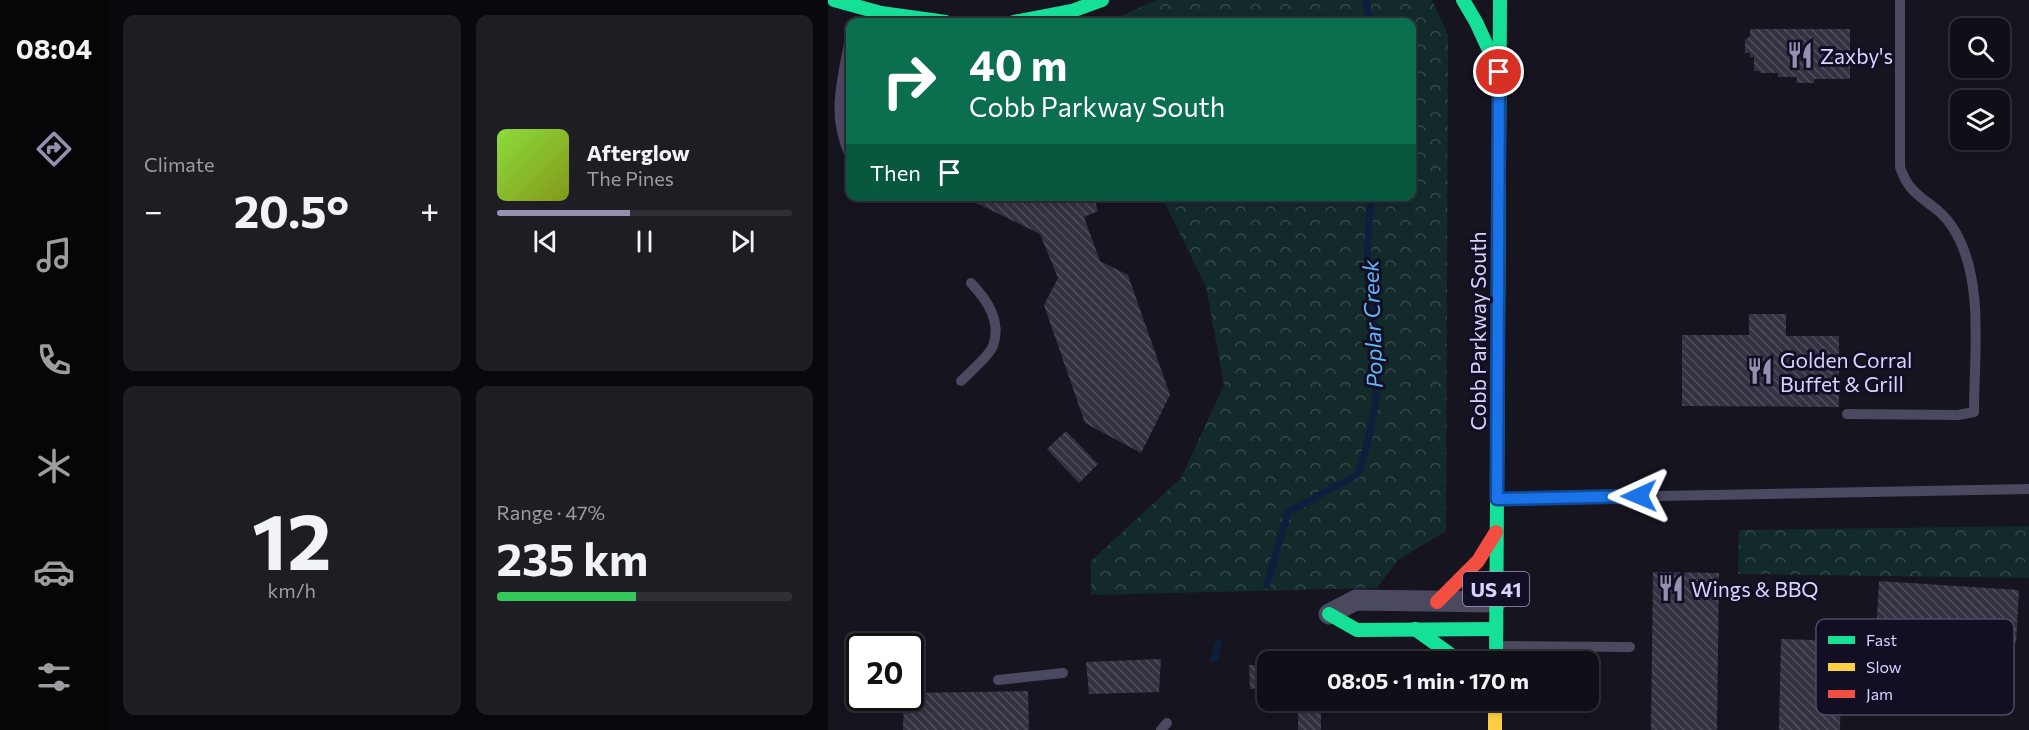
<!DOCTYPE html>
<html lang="en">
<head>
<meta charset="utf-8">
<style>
	:root { --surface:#100f17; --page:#1e1d24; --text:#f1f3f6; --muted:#9c9ca1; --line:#302f36; --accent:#9491af }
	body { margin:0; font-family:Commissioner,sans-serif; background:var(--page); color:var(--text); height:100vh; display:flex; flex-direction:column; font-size:22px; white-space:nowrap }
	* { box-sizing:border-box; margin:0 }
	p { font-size:20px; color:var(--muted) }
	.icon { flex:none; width:33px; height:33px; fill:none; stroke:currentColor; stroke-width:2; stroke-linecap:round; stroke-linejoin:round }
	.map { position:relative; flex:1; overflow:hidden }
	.drawer { display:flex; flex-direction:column; gap:15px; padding:15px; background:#09080d; width:720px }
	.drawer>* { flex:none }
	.guide { position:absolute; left:18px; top:18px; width:570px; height:183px; border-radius:12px; box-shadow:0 3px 9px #0003,0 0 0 2px var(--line); background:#0b6e4f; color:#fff; overflow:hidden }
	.buttons { position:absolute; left:1122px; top:18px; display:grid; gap:12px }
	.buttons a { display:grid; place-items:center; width:60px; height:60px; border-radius:12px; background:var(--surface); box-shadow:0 3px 9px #0003,0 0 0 2px var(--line); font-size:30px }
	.speed { position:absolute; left:18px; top:633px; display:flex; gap:12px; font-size:30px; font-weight:700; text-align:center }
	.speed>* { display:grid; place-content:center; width:78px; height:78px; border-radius:50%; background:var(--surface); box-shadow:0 3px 9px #0003,0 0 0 2px var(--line); line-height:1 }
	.speed .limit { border:3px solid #111; border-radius:9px; background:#fff; color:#111 }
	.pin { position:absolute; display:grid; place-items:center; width:51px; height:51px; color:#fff; margin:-26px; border:3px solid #fff; border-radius:50%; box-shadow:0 2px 6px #0007 }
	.me { position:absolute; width:66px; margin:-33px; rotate:269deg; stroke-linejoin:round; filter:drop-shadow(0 0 4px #0008) }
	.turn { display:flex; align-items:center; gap:21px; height:126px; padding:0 24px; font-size:27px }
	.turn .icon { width:78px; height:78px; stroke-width:2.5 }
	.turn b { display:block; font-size:42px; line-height:51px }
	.then { display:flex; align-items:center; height:57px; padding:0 24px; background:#0003; gap:12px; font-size:22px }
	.big { font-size:45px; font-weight:700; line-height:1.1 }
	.drawer .tile { flex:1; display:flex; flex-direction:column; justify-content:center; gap:9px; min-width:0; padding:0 21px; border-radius:12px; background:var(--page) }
	.drawer .dial { align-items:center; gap:0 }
	.dial b { font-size:78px; line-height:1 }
	.song { display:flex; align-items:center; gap:18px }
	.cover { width:72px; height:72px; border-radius:9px; background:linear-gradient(135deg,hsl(90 70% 55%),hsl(70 70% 35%)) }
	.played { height:6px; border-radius:3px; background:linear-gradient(90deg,var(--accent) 45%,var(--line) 45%) }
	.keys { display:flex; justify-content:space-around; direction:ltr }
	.heat { display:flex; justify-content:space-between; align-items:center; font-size:33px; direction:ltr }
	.charge { height:9px; border-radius:4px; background:linear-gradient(90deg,#34c759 47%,var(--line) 0) }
	.drawer .tiles { flex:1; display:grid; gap:15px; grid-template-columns:repeat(2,1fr) }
	.trip { position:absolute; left:429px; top:651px; width:342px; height:60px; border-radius:12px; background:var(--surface); box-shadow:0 3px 9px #0003,0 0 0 2px var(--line); font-weight:700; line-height:60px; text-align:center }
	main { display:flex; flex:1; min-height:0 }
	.dock { display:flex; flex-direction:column; width:108px; justify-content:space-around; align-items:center; background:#060609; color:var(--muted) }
	.dock .icon { width:42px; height:42px }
	.dock .current { color:var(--accent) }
	.dock b { font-size:27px; color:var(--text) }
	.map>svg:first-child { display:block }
</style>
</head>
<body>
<main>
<nav class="dock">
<b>08:04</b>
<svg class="icon current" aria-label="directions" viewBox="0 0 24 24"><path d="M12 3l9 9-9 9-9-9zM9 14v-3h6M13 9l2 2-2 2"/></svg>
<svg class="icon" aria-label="music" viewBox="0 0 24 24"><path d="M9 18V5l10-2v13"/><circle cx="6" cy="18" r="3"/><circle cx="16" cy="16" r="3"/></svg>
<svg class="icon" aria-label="phone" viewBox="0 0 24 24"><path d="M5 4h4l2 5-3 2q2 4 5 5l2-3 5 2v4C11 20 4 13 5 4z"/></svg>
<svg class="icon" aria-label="climate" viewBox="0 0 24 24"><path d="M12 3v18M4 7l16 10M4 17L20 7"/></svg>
<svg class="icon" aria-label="car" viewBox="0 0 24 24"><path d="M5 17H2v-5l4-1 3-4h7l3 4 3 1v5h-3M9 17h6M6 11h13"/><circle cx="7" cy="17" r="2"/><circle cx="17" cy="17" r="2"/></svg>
<svg class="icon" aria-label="filters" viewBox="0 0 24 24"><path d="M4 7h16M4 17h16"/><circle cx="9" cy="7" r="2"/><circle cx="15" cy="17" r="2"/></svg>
</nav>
<section class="drawer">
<div class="tiles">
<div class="tile"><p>Climate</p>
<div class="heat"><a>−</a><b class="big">20.5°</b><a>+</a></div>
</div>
<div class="tile">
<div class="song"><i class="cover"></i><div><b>Afterglow</b><p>The Pines</p></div></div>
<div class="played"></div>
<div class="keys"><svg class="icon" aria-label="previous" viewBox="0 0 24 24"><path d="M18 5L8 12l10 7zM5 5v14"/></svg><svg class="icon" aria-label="pause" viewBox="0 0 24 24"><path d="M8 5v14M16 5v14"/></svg><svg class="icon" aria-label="next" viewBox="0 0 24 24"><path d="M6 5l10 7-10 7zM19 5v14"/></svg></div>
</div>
<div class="tile dial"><b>12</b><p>km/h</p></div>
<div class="tile"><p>Range · 47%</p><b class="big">235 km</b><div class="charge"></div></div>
</div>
</section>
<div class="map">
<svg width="1201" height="730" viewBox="0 0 1201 730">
	<defs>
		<pattern id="forest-crowns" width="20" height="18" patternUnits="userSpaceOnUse" patternTransform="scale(1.5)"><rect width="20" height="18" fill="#132a2a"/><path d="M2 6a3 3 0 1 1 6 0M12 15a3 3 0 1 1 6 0" fill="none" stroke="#35484a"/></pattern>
		<pattern id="building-back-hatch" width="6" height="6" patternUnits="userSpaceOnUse" patternTransform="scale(1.5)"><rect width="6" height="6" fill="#343241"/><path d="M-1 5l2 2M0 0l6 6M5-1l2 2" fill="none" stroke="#514f5d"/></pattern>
	</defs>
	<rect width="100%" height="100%" fill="#16141f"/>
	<g fill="url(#forest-crowns)">
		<polygon points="328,0 604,0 620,35 618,531 570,560 549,588 263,595 263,561 353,478 396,385 378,287 334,197 584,196 584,22 280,22"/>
		<polygon points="1201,526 1201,578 910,574 911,530"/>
	</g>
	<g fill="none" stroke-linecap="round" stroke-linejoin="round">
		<g stroke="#0d1f3d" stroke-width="7">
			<polyline points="538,0 542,22"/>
			<path d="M439,585L460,512L530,474C544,433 553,386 549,343C546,322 542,300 540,279C538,251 541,224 543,196"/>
			<polyline points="386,659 391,642"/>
		</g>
	</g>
	<g fill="url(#building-back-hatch)">
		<polygon points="922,29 1022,29 1022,79 986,79 986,83 968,83 969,77 950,77 950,73 931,73 932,71 926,71 926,57 922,57 922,53 917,53 917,40 922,36"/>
		<polygon points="134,196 265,196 270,211 256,217 272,261 300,275 342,395 313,453 257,423 216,305 230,278 212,234"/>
		<polygon points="921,314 958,314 958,336 1011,336 1011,407 854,406 854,335 921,335"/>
		<polygon points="238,431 270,464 251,483 219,449"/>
		<polygon points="825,572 891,573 889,730 823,730"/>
		<polygon points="1051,581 1191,590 1188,643 1048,635"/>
		<polygon points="953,639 1014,641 1012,730 951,730"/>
		<polygon points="333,659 331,692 261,694 258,662"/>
		<polygon points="421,665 440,665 440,688 422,689"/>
		<polygon points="200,691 201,730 75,730 76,698 82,698 82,693"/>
		<rect x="470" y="700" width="23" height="30"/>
	</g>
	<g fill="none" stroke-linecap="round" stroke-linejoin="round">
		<g stroke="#4a4960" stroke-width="10">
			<path d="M22,38C14,82 3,114 22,156"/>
			<path d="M133,381C141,373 161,356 165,346C174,321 159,300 143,283"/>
			<path d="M1019,414L1130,415L1146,412C1146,354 1157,278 1125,228C1108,200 1083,202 1072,167V0"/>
			<polyline points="673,499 1201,489"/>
			<polyline points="671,646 802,647"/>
			<polyline points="170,680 235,673"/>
			<polyline points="333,730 339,723"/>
		</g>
		<polyline stroke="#4a4960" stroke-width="21" points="501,614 528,600 668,602"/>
		<g stroke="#16e098" stroke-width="14">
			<polyline points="6,0 53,13 118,22"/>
			<polyline points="635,0 648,22 667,63"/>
			<polyline points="186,22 244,11 274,0"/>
			<polyline points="501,614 529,630 668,629"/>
			<polyline points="587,629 633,662"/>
			<polyline points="668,662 672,0"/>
		</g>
		<polyline stroke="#ffcf43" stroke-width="14" points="667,700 667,730"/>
		<polyline stroke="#f24e42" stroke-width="14" points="609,602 650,561 668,532"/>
	</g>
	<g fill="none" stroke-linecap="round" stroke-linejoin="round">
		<defs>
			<polyline id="route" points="671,72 669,499 811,496"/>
		</defs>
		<use href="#route" stroke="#114b97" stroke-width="15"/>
		<use href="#route" stroke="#1a73e8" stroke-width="10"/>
	</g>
	<defs>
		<symbol id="restaurant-bare" viewBox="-9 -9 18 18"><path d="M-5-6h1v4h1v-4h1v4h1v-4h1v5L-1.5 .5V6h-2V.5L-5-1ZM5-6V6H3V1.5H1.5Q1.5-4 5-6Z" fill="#9491af" stroke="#120f24" stroke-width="2.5" paint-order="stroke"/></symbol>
	</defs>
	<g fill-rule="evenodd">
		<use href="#restaurant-bare" x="953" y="36" width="38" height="38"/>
		<use href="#restaurant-bare" x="913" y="352" width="38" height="38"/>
		<use href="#restaurant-bare" x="824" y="569" width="38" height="38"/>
	</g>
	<g text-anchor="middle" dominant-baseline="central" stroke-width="6" stroke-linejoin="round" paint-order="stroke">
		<rect fill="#120f24" stroke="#9d99bc" stroke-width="1.5" x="635" y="572" width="66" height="34" rx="4.5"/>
		<g font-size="20" font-weight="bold" fill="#d8d4fd">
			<text x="668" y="589">US 41</text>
		</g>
		<g font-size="21" fill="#d8d4fd" stroke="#120f24" text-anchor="start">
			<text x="992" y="55">Zaxby's</text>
			<text x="952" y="359">Golden Corral<tspan x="952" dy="24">Buffet &amp; Grill</tspan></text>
			<text x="863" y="588">Wings &amp; BBQ</text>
		</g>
		<g font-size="21" fill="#d8d4fd" stroke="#120f24">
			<text transform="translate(649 331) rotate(-90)">Cobb Parkway South</text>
		</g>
		<g font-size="22" font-style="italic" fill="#65b7fa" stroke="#120f24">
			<text transform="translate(544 324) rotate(-92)">Poplar Creek</text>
		</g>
	</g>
	<rect x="988" y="619" width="198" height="96" rx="9" fill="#120f24" stroke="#4d4a65" stroke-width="1.5"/>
	<rect x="1000" y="636" width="27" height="8" fill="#16e098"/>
	<rect x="1000" y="663" width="27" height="8" fill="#ffcf43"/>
	<rect x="1000" y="690" width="27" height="8" fill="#f24e42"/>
	<g font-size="16" fill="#d8d4fd">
		<text x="1038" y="646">Fast</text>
		<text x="1038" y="673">Slow</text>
		<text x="1038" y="700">Jam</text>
	</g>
</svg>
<div class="buttons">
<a><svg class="icon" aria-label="search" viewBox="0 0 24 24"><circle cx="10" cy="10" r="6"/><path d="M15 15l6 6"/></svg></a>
<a><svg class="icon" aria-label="layers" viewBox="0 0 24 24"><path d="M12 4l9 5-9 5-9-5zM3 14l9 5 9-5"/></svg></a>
</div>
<div class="speed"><div class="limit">20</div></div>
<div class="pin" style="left:671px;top:72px;background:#d93025"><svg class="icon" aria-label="arrive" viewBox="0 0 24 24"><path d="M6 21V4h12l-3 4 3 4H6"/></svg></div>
<svg class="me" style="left:811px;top:496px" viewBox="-20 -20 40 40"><path d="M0-17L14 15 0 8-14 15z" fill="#1a73e8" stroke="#fff" stroke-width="4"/></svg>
<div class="trip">08:05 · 1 min · 170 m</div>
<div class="guide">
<div class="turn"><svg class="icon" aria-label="right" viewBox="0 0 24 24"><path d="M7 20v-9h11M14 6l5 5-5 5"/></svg><div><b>40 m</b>Cobb Parkway South</div></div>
<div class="then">Then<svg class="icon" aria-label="arrive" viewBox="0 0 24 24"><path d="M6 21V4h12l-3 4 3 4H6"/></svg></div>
</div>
</div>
</main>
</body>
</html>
